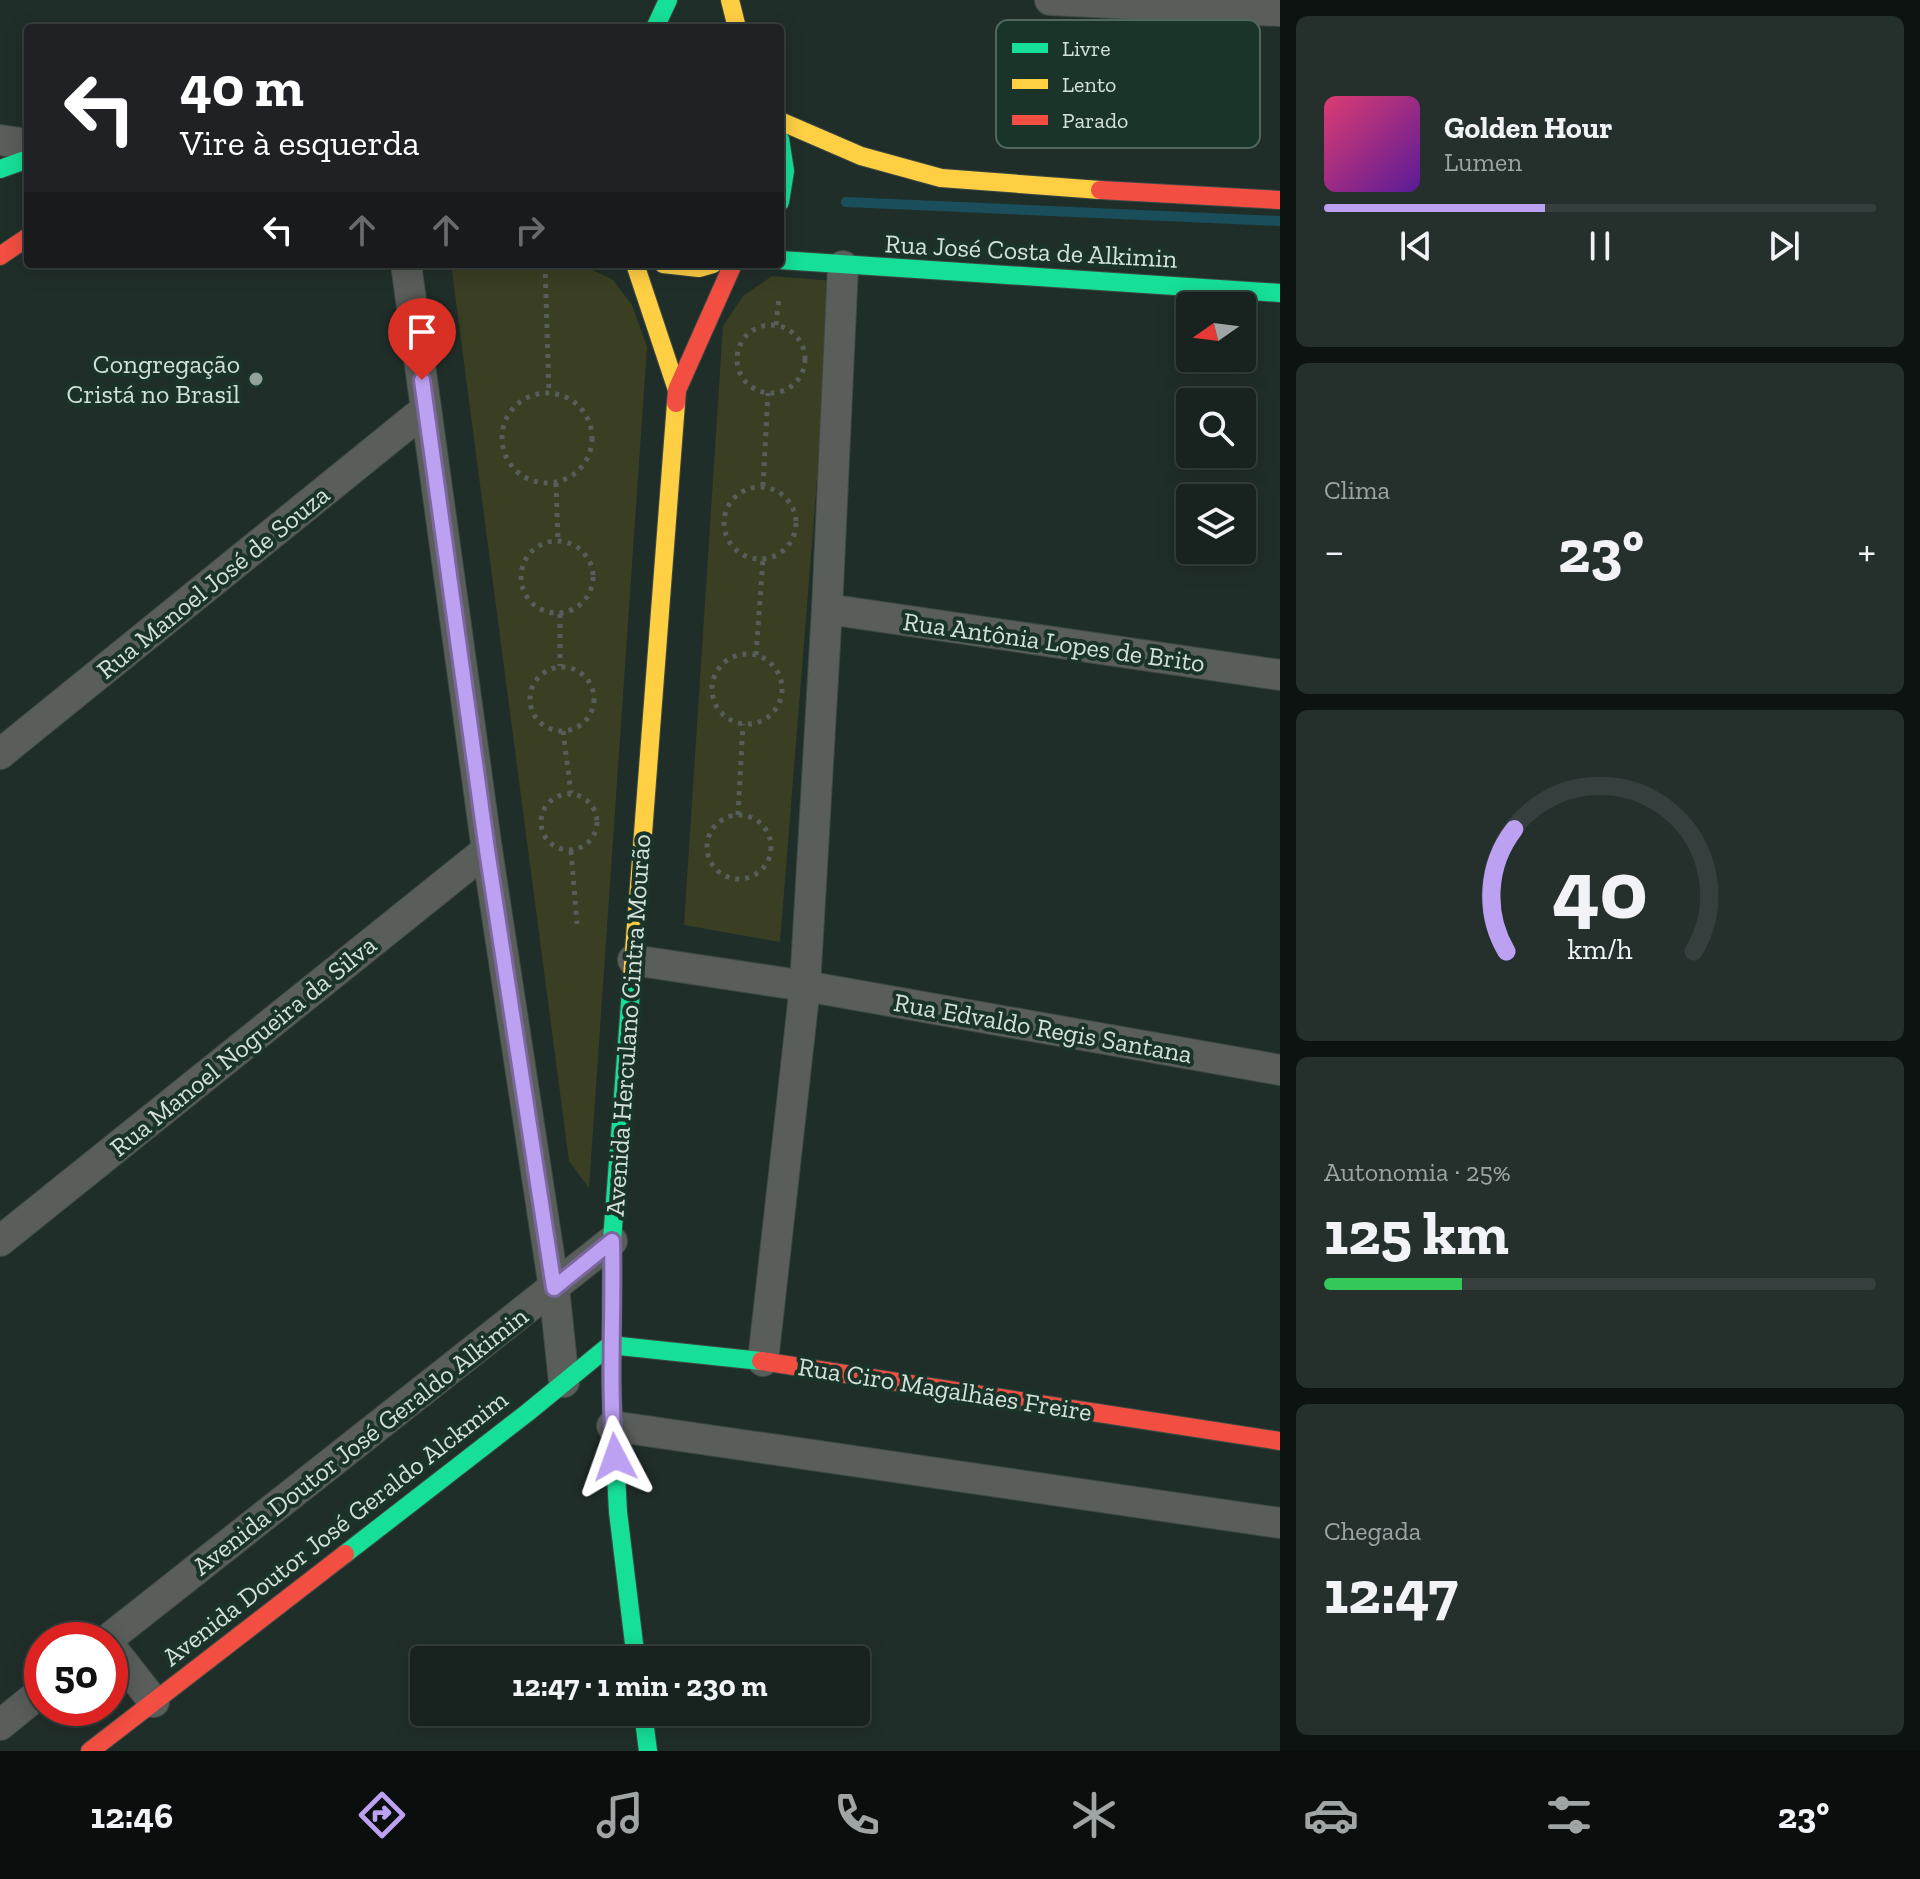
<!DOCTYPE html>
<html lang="pt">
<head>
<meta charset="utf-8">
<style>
	:root { --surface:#18221f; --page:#252f2c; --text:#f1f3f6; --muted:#9fa4a4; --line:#363f3d; --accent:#bca0f2 }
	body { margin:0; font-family:"Zilla Slab",serif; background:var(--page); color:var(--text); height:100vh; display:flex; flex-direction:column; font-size:30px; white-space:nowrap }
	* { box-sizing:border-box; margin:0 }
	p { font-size:26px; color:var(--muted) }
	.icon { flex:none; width:44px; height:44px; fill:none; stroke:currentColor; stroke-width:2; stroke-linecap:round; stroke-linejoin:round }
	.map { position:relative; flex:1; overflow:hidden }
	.drawer { display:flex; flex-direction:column; gap:16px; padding:16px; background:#0d1311; width:640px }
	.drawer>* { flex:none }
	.guide { position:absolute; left:24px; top:24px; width:760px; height:244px; border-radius:8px; box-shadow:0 4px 20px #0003,0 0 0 2px var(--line); background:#202124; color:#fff; overflow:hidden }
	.needle { width:52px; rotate:256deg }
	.tools { position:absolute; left:1176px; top:292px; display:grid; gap:16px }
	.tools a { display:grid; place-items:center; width:80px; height:80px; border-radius:8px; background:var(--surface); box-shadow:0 4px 20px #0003,0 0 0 2px var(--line); font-size:40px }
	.speed { position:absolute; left:24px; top:1622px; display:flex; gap:16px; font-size:40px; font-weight:700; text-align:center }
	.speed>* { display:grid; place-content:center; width:104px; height:104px; border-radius:50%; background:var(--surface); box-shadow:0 4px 20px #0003,0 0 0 2px var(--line); line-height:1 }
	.speed .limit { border:12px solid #d22; background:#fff; color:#111 }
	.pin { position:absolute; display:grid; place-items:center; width:68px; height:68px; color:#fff; margin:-82px -34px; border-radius:50% 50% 50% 0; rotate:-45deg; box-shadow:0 0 8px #0007 }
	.pin .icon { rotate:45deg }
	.me { position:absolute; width:88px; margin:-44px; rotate:356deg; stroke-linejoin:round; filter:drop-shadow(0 0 6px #0008) }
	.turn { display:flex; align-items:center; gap:28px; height:168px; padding:0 24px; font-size:36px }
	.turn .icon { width:104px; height:104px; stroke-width:2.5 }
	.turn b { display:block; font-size:56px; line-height:68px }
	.lanes { display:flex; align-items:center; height:76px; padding:0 24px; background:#0003; justify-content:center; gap:40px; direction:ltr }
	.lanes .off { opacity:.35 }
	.big { font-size:60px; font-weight:700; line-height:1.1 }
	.drawer .card { flex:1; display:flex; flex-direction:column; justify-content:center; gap:12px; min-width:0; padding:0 28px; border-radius:12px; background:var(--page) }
	.drawer .dial { align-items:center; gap:0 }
	.dial svg { height:208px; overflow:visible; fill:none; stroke:var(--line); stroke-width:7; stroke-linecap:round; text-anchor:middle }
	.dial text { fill:var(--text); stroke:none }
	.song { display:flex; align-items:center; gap:24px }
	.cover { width:96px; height:96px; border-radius:12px; background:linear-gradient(135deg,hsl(340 70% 55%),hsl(270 70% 35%)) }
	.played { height:8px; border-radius:4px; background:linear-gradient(90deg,var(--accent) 40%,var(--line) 40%) }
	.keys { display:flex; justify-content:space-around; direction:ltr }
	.heat { display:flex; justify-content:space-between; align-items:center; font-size:44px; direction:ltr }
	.charge { height:12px; border-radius:6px; background:linear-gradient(90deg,#34c759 25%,var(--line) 0) }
	.trip { position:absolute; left:410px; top:1646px; width:460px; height:80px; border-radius:8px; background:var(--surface); box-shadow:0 4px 20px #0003,0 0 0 2px var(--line); font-weight:700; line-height:80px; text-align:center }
	.tab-bar { display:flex; height:128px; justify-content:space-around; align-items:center; background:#0a0e0c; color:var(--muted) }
	.tab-bar .icon { width:56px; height:56px }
	.tab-bar .active { color:var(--accent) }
	.tab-bar b { font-size:36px; color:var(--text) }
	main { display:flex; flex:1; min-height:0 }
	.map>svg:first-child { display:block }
</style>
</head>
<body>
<main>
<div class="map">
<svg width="1280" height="1751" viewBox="0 0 1280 1751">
	<rect width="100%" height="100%" fill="#202e29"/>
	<g fill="#3a3e23">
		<polygon points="451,264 583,265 613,280 632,305 647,347 589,1188 569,1161"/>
		<polygon points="772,276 833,281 780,942 684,925 723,326 743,296"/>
	</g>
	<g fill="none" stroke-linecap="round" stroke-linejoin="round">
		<polyline stroke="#1a4e5a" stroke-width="10" points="846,202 1280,221"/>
		<defs>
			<g id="street">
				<polyline points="1050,0 1280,11"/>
				<polyline points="0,140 28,144"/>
				<polyline points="406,264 487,850 554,1288 564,1382"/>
				<polyline points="827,609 1280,675"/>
				<polyline points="0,754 426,409"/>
				<polyline points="633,960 805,986 1280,1070"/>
				<polyline points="0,1241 487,850"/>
				<polyline points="763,1361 805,986 827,609 843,266"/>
				<polyline points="612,1426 1280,1523"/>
				<polyline points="107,1640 612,1241"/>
				<polyline points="110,1646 154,1702"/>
				<polyline points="0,1725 42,1691"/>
			</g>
			<g id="fast">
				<polyline points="655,28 668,0"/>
				<polyline points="780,139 785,171 780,202"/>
				<polyline points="0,169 28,159"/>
				<polyline points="780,260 1280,293"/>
				<polyline points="632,977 612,1241 611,1378 618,1512 636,1660"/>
				<polyline points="345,1554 527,1413 610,1345 761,1361"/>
				<polyline points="643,1712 648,1751"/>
			</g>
			<g id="slow">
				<polyline points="730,0 737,28"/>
				<polyline points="780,121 861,156 941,178 1100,190"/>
				<polyline points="635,264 677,390"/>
				<polyline points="663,264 699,268 713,264"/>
				<polyline points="632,977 676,403"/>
			</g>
			<g id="jam">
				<polyline points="1100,190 1280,200"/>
				<polyline points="0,256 28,237"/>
				<polyline points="676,403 677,390 733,264"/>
				<polyline points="761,1361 1280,1441"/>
				<polyline points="90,1751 345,1554"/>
			</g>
		</defs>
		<use href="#street" stroke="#3d4a44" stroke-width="32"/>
		<use href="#fast" stroke="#3d4a44" stroke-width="20"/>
		<use href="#slow" stroke="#3d4a44" stroke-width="20"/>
		<use href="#jam" stroke="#3d4a44" stroke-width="20"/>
		<g stroke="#575e5a" stroke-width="5" stroke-dasharray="4 6" stroke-linecap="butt">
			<polyline points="545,264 549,393"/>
			<polyline points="776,325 779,298"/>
			<circle cx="771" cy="359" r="34"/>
			<circle cx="547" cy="438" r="45"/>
			<polyline points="556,483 558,540"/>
			<polyline points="763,486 768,393"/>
			<circle cx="760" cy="523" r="36"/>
			<circle cx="557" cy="577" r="36"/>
			<polyline points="560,614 560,666"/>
			<circle cx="747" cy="689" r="35"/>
			<polyline points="756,655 763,559"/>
			<circle cx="562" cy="699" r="32"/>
			<polyline points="563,731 571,793"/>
			<circle cx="569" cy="822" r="28"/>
			<circle cx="739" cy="847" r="32"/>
			<polyline points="738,815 743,724"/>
			<polyline points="571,851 577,924"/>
		</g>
		<use href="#street" stroke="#5a5e5a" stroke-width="30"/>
		<use href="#fast" stroke="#16e098" stroke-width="18"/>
		<use href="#slow" stroke="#ffcf43" stroke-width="18"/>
		<use href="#jam" stroke="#f24e42" stroke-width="18"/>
	</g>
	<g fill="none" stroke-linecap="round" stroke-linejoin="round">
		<defs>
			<path id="route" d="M422,380L487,850L554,1288L612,1241C614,1313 608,1385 615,1457"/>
		</defs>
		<use href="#route" stroke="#7a689d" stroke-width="20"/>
		<use href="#route" stroke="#bca0f2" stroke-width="14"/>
	</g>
	<circle fill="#94a29c" stroke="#1a342a" stroke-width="3" cx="256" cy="379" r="8"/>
	<g text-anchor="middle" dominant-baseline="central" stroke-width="8" stroke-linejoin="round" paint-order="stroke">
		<g font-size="26" fill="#d3e1da" stroke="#1a342a">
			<text transform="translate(1031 251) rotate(3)">Rua José Costa de Alkimin</text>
			<text transform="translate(213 582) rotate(-39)">Rua Manoel José de Souza</text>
			<text transform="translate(1054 642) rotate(8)">Rua Antônia Lopes de Brito</text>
			<text transform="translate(628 1025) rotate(-86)">Avenida Herculano Cintra Mourão</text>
			<text transform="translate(1043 1028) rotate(10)">Rua Edvaldo Regis Santana</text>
			<text transform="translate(243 1046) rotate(-39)">Rua Manoel Nogueira da Silva</text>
			<text transform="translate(945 1389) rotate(9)">Rua Ciro Magalhães Freire</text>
			<text transform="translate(360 1441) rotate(-38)">Avenida Doutor José Geraldo Alkimin</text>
			<text transform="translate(335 1528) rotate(-38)">Avenida Doutor José Geraldo Alckmim</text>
		</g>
		<g font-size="26" fill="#d3e1da" stroke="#1a342a" text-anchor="end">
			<text x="240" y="364">Congregação<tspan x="240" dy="30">Cristá no Brasil</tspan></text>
		</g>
	</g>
	<rect x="996" y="20" width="264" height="128" rx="12" fill="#1a342a" stroke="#52685f" stroke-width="2"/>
	<rect x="1012" y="43" width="36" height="10" fill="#16e098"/>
	<rect x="1012" y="79" width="36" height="10" fill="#ffcf43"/>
	<rect x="1012" y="115" width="36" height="10" fill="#f24e42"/>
	<g font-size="22" fill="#d3e1da">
		<text x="1062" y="56">Livre</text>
		<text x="1062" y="92">Lento</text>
		<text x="1062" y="128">Parado</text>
	</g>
</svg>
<div class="tools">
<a><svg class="needle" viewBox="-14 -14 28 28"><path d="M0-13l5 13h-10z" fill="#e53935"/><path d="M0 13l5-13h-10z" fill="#9fa4a4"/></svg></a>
<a><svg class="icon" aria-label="search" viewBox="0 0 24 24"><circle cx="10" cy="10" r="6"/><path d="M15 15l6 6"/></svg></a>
<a><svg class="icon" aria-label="layers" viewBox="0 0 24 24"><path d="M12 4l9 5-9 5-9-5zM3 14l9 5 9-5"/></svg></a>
</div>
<div class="speed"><div class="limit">50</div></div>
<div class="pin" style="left:422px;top:380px;background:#d93025"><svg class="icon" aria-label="arrive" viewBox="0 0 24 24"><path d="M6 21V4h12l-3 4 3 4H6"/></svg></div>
<svg class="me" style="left:615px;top:1457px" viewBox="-20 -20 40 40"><path d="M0-17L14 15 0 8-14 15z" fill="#bca0f2" stroke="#fff" stroke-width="4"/></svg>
<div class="trip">12:47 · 1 min · 230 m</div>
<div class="guide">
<div class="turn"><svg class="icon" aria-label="left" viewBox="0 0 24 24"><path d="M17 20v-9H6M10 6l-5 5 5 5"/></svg><div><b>40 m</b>Vire à esquerda</div></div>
<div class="lanes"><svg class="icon" aria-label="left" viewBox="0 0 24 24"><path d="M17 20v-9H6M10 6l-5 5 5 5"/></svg><svg class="icon off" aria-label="ahead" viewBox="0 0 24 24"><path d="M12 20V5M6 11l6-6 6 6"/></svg><svg class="icon off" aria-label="ahead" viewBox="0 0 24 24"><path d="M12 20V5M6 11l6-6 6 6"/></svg><svg class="icon off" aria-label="right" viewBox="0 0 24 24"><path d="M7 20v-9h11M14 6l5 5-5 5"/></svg></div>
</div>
</div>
<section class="drawer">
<div class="card">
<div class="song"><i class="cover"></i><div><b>Golden Hour</b><p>Lumen</p></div></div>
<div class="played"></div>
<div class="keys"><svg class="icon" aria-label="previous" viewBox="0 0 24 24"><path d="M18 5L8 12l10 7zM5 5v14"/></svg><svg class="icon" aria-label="pause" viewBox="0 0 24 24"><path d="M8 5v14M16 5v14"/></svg><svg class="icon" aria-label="next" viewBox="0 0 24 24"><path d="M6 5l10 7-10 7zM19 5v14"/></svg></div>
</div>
<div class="card"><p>Clima</p>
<div class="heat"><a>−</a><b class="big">23°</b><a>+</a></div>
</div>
<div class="card dial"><svg viewBox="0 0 100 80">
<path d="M14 69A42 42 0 1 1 86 69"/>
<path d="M14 69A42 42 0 0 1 17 22" stroke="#bca0f2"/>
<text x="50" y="56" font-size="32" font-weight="700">40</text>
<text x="50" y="72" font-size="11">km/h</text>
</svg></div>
<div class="card"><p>Autonomia · 25%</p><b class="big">125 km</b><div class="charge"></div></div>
<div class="card"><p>Chegada</p><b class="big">12:47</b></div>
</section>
</main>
<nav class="tab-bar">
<b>12:46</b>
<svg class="icon active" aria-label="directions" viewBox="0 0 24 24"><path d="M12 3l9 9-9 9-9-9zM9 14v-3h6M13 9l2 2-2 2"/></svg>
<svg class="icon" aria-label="music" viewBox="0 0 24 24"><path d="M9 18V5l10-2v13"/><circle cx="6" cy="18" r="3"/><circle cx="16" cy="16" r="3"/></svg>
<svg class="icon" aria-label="phone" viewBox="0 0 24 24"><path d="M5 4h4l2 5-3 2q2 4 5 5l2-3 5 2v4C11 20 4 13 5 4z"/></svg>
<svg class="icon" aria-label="climate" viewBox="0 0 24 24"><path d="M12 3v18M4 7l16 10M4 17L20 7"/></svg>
<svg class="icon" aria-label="car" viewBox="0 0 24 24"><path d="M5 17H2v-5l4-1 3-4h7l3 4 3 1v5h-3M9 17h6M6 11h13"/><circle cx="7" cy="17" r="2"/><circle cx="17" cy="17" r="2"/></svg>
<svg class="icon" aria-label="filters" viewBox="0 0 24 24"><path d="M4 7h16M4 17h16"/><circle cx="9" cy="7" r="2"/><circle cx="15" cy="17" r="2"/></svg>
<b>23°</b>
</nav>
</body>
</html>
